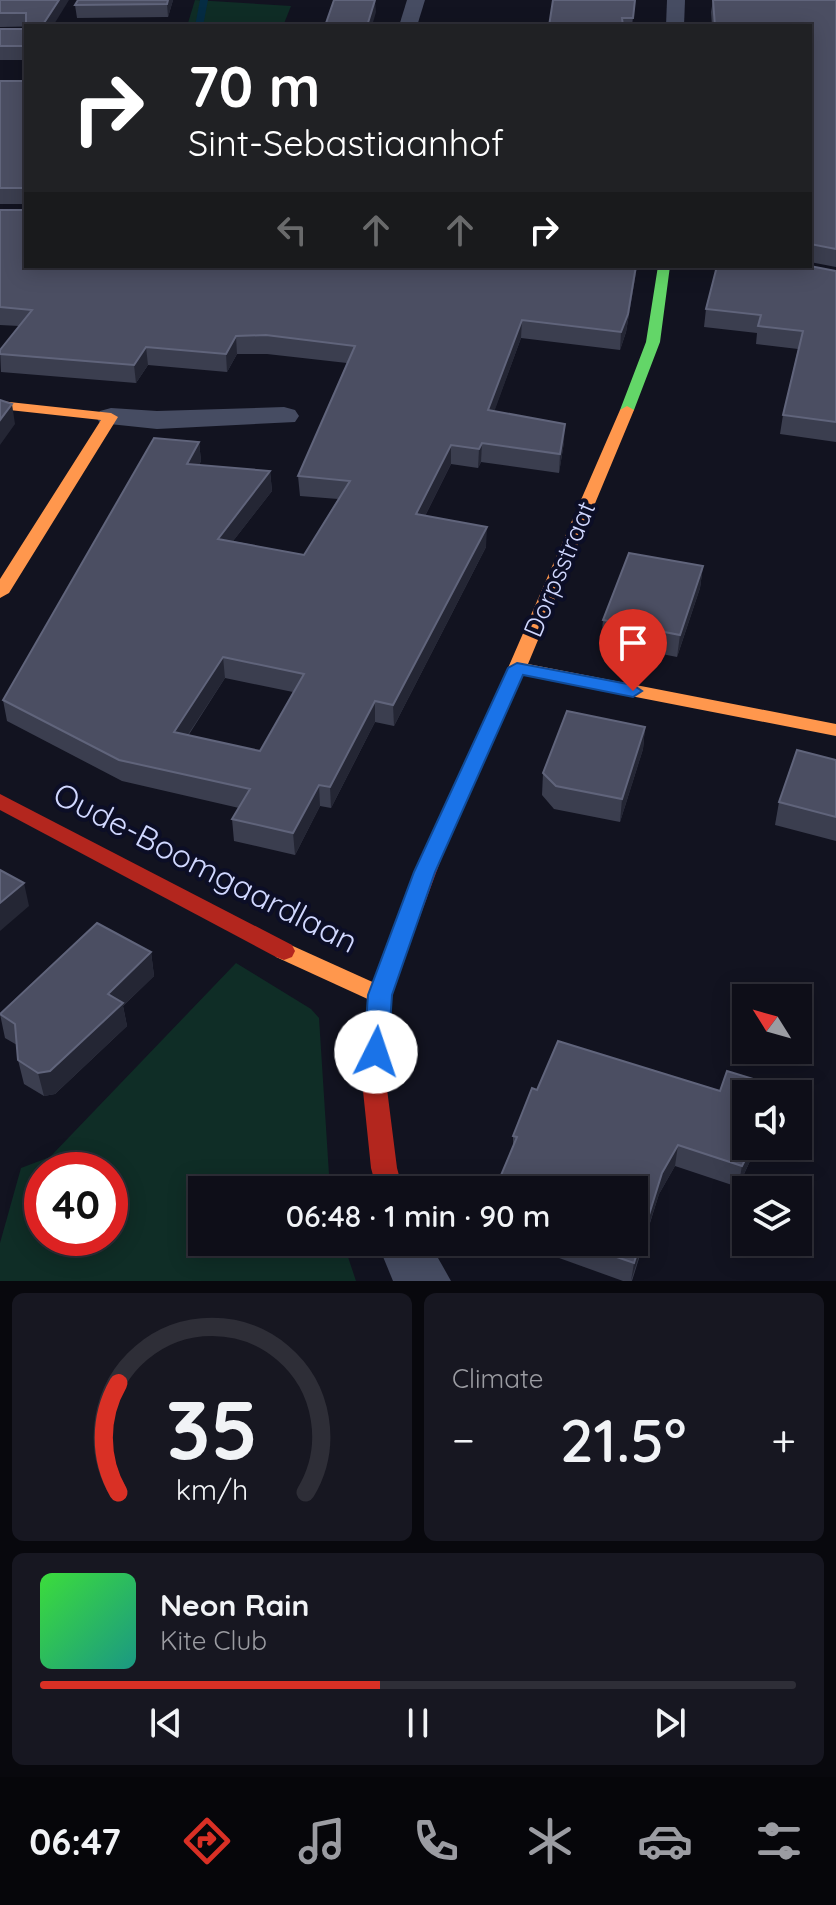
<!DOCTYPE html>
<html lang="en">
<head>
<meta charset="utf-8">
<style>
	:root { --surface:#0e0e18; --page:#171721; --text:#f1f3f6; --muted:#9b9ca2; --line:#2e2e37; --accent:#d93025 }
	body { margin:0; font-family:Quicksand,sans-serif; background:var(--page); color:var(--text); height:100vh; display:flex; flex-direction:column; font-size:30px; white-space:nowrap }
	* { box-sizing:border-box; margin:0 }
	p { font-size:26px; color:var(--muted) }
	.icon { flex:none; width:44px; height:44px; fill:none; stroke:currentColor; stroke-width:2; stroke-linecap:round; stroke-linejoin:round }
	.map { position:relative; height:1281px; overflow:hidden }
	.details { display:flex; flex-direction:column; gap:12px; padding:12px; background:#08080d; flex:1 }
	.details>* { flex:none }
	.guide { position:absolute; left:24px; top:24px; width:788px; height:244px; border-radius:0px; box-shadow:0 4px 20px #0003,0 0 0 2px var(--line); background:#202124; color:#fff; overflow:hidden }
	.needle { width:52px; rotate:307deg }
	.tools { position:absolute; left:732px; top:984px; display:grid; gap:16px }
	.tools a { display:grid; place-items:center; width:80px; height:80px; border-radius:0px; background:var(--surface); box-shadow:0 4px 20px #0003,0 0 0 2px var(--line); font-size:40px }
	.speed { position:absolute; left:24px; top:1152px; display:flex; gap:16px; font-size:40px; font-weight:700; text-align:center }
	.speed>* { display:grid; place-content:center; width:104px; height:104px; border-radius:50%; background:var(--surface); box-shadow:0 4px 20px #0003,0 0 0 2px var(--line); line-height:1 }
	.speed .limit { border:12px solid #d22; background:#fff; color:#111 }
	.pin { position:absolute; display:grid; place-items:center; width:68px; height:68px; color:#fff; margin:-82px -34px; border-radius:50% 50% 50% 0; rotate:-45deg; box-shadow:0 0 8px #0007 }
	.pin .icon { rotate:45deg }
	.me { position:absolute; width:88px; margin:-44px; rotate:4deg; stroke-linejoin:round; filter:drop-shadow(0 0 6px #0008) }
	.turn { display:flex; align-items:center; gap:28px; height:168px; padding:0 32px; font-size:36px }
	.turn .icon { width:104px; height:104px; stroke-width:2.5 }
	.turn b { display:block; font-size:56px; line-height:68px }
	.lanes { display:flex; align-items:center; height:76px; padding:0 32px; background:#0003; justify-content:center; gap:40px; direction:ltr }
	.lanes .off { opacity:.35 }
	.big { font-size:60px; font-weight:600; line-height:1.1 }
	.details .widget { flex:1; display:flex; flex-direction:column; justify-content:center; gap:12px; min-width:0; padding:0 28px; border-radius:12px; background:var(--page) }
	.details .dial { align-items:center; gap:0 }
	.dial svg { height:208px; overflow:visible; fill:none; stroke:var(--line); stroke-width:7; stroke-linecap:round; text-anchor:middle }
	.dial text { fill:var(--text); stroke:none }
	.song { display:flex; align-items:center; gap:24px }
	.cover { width:96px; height:96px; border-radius:12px; background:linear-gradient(135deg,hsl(120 70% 55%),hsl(170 70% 35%)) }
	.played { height:8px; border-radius:4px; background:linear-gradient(90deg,var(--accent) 45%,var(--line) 45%) }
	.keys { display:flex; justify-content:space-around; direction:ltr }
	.heat { display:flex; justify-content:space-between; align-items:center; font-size:44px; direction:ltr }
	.details .tiles { flex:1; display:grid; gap:12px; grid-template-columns:1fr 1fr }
	.widget:last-child { grid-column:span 2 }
	.trip { position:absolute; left:188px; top:1176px; width:460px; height:80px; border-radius:0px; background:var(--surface); box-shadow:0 4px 20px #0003,0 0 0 2px var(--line); font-weight:600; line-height:80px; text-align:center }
	.tabs { display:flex; height:128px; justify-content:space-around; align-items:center; background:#06060a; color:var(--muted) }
	.tabs .icon { width:56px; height:56px }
	.tabs .on { color:var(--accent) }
	.tabs b { font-size:36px; color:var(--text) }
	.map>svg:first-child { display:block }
</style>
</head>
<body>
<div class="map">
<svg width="836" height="1281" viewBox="0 0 836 1281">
	<rect width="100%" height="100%" fill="#121320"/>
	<g fill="#0f2d26" fill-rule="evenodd">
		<polygon points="195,0 291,6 283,26 131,26 188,23"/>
		<path d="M236,963L311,1009L319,1018L330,1190H202V1242H343L356,1281H0V1243L21,1168L50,1157ZM42,1170H110V1238H42Z"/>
	</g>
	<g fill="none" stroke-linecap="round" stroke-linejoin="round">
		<polygon fill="#052c43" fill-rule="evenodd" points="200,0 208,0 203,26 195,26"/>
		<g fill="#464c62" fill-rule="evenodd">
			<polygon points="407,0 425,0 417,26 399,26"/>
			<polygon points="667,0 685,0 684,26 666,26"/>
			<polygon points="284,407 295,410 299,416 295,422 157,429 100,423 96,417 100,411 111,408 157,411"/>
			<polygon points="377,1242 429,1242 451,1281 393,1281"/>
		</g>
		<polygon fill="#63d668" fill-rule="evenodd" points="658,266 670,266 660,342 634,410 627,414 620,410 646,342"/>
		<g fill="#ff974d" fill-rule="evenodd">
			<polygon points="0,401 111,413 118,417 9,593 0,598 0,579 101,420 0,409"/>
			<polygon points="627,406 634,410 528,664 836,724 836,736 523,675 443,854 440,859 426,859 423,854 508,668 620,410"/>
			<polygon points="284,942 388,989 391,995 388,1001 380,1004 372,1001 276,957 273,951 276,945"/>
		</g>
		<g fill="#b3261e" fill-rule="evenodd">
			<polygon points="0,794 292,945 295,951 292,957 284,960 276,957 0,810"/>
			<polygon points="433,846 440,849 443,854 391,995 386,1081 397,1168 403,1190 377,1190 371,1168 362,1081 369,995 423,854 426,849"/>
		</g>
	</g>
	<g fill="#3b3e4f" fill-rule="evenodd">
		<polygon points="0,0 53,26 0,27"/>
		<polygon points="173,0 168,17 77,18 75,5"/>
		<polygon points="635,0 632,26 549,26"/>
		<polygon points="713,0 836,0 836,267 810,262 810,26 712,26 711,12"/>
		<rect x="0" y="29" width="26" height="31"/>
		<path d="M0,81H26V266H637L626,332L620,350L521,338L494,411L564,442L559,473L481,462L478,468L451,464L425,516L486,547L394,726L375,722L331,808L320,806L295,855L234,841L232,819L239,808L122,781L7,721L3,700L199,442L201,461L199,465L270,471L272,491L233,541L304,555L338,499L300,496L298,476L347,363L267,354H237L227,372L148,365L136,383L1,372L0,350L19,326L0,325V210H26V204H0ZM225,678L293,692L260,751L188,736Z"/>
		<polygon points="836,271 836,442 780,434 783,415 798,349 756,344 757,333 704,327 706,309"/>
		<polygon points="703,566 700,588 677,657 601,642 603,620"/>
		<polygon points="645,727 643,749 620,822 554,809 542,795 543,773"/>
		<polygon points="836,760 836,841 775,825 779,802"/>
		<polygon points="151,952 154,976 123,1006 127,1026 55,1094 44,1096 24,1084 18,1060 17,1045 5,1038 0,1014"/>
		<polygon points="513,1136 746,1146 757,1146 738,1187 675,1166 659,1194 632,1281 623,1281 548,1254 549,1242 634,1242 634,1190 498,1190 499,1180 513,1147"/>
	</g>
	<g fill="#242634">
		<polygon points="59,0 69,0 53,26 42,26"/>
		<polygon points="168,0 173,0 168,17 167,4"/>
		<polygon points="375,0 376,12 372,26 367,26"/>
		<polygon points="636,266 637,266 626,332 620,350 621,332"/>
		<polygon points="522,320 521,338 488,429 488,410"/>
		<polygon points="236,336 237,354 227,372 226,354"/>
		<polygon points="146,347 148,365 136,383 134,365"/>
		<polygon points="12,404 15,424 0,445 0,420"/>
		<polygon points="565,424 564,442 559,473 560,454"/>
		<polygon points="199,442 201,461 189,484 187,464"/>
		<polygon points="482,443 481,462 478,468 479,449"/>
		<polygon points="451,445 451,464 416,534 416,514"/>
		<polygon points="270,471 272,491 220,558 218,539"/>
		<polygon points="487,527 486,547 394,726 393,705"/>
		<polygon points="703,566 700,588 677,657 680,635"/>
		<polygon points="223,657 225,678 176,753 174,732"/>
		<polygon points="375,701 375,722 331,808 330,787"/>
		<polygon points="645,727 643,749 620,822 622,799"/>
		<polygon points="319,785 320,806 295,855 293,833"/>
		<polygon points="24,883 29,906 0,931 0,903"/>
		<polygon points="151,952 154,976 123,1006 127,1026 55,1094 44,1096 38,1073 108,994"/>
		<polygon points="678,1145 675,1166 659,1194 631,1281 634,1263 662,1173"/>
		<polygon points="752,1146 757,1146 738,1187 742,1166"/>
	</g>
	<g fill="#4b4e62" stroke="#60647b" stroke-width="2" fill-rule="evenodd">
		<polygon points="0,0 59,0 42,26 26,26 26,13 0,13"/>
		<polygon points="78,0 168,0 167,4 75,5"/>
		<polygon points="334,0 375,0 367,26 325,26"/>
		<polygon points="553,0 635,0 633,18 622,18 623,26 549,26"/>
		<polygon points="713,0 836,0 836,249 810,244 810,26 715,26"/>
		<rect x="0" y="29" width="26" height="17"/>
		<path d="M0,81H26V266H636L628,314L621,332L522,320L488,410L565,424L560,454L482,443L479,449L451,445L416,514L487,527L393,705L375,701L330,787L319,785L293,833L232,819L250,789L119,760L3,700L154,438L199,442L187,464L270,471L218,539L304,555L350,481L298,476L355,346L266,335L236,336L226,354L146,347L134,365L0,354V350L32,310L0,307V210H26V188H0ZM223,657L304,674L260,751L174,732Z"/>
		<polygon points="717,266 810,266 836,271 836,422 783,415 803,331 758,326 761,315 706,309"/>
		<polygon points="0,400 12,404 0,420"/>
		<polygon points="629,553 703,566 680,635 603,620"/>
		<polygon points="567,711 645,727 622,799 556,786 543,773"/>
		<polygon points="797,750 836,760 836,817 779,802"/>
		<polygon points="0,870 24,883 0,903"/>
		<polygon points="97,923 151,952 108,994 123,1003 50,1071 38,1073 18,1060 15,1024 0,1014"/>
		<polygon points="558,1041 720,1091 727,1071 780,1087 777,1094 746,1094 746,1146 752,1146 742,1166 678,1145 662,1173 634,1263 573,1242 634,1242 634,1190 526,1190 499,1180 517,1137 513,1136 532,1088 537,1090"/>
	</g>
	<polygon fill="#1a73e8" stroke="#114b97" stroke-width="2" points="517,663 633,685 642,691 633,697 523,675 435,872 392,995 388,1052 385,1059 376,1062 368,1059 364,1052 368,995 414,872 508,668"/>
	<g text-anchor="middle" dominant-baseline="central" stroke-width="8" stroke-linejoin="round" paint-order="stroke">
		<g font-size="26" fill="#d1d8ff" stroke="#0c0e26">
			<text transform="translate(559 569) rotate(-67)">Dorpsstraat</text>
		</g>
		<g font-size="32" fill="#d1d8ff" stroke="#0c0e26">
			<text transform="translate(206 867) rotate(27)">Oude-Boomgaardlaan</text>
		</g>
	</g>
</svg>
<div class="tools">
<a><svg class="needle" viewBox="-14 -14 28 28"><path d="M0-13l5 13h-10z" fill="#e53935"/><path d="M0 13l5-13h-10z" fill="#9b9ca2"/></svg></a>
<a><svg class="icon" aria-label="sound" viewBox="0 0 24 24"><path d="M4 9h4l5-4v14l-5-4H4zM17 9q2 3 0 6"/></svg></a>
<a><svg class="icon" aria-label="layers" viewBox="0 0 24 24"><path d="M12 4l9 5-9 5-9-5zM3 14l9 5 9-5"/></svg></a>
</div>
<div class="speed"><div class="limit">40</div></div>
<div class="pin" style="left:633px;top:691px;background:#d93025"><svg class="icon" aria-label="arrive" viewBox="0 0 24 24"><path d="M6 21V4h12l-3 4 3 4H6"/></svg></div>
<svg class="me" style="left:376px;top:1052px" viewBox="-20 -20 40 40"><circle r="19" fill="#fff"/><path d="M0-13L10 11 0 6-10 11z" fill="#1a73e8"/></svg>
<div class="trip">06:48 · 1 min · 90 m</div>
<div class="guide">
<div class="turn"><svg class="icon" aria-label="right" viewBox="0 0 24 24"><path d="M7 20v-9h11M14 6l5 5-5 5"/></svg><div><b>70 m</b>Sint-Sebastiaanhof</div></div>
<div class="lanes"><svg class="icon off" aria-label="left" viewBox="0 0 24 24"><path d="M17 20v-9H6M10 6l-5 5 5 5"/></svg><svg class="icon off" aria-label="ahead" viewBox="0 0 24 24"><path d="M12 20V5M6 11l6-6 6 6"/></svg><svg class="icon off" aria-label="ahead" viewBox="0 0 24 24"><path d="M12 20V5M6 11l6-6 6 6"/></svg><svg class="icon" aria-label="right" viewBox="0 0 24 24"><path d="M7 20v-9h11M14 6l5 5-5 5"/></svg></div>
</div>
</div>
<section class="details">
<div class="tiles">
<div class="widget dial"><svg viewBox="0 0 100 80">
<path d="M14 69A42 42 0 1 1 86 69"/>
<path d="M14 69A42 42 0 0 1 14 27" stroke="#d93025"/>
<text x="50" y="56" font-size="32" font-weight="700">35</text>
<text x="50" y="72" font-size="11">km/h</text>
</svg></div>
<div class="widget"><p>Climate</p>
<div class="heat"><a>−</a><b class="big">21.5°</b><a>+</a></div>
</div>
<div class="widget">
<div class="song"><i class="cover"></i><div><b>Neon Rain</b><p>Kite Club</p></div></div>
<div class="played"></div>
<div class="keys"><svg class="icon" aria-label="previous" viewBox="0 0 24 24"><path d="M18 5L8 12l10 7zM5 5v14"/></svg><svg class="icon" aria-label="pause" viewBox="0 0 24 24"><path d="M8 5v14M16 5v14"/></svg><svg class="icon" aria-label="next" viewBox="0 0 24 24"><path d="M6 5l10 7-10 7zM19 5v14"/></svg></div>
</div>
</div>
</section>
<nav class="tabs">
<b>06:47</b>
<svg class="icon on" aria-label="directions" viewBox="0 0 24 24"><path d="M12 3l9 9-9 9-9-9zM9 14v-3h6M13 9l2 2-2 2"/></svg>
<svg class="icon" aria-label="music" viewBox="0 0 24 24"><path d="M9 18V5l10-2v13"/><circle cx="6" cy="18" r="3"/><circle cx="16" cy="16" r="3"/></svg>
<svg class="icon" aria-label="phone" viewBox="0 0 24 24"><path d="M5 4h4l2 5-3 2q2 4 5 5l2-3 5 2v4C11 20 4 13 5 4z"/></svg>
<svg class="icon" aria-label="climate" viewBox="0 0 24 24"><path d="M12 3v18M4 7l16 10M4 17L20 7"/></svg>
<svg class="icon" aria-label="car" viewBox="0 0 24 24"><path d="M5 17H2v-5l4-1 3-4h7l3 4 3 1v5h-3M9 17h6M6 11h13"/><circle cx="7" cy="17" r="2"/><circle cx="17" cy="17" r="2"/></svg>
<svg class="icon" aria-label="filters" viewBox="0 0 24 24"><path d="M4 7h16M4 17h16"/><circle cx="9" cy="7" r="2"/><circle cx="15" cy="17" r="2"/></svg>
</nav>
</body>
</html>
